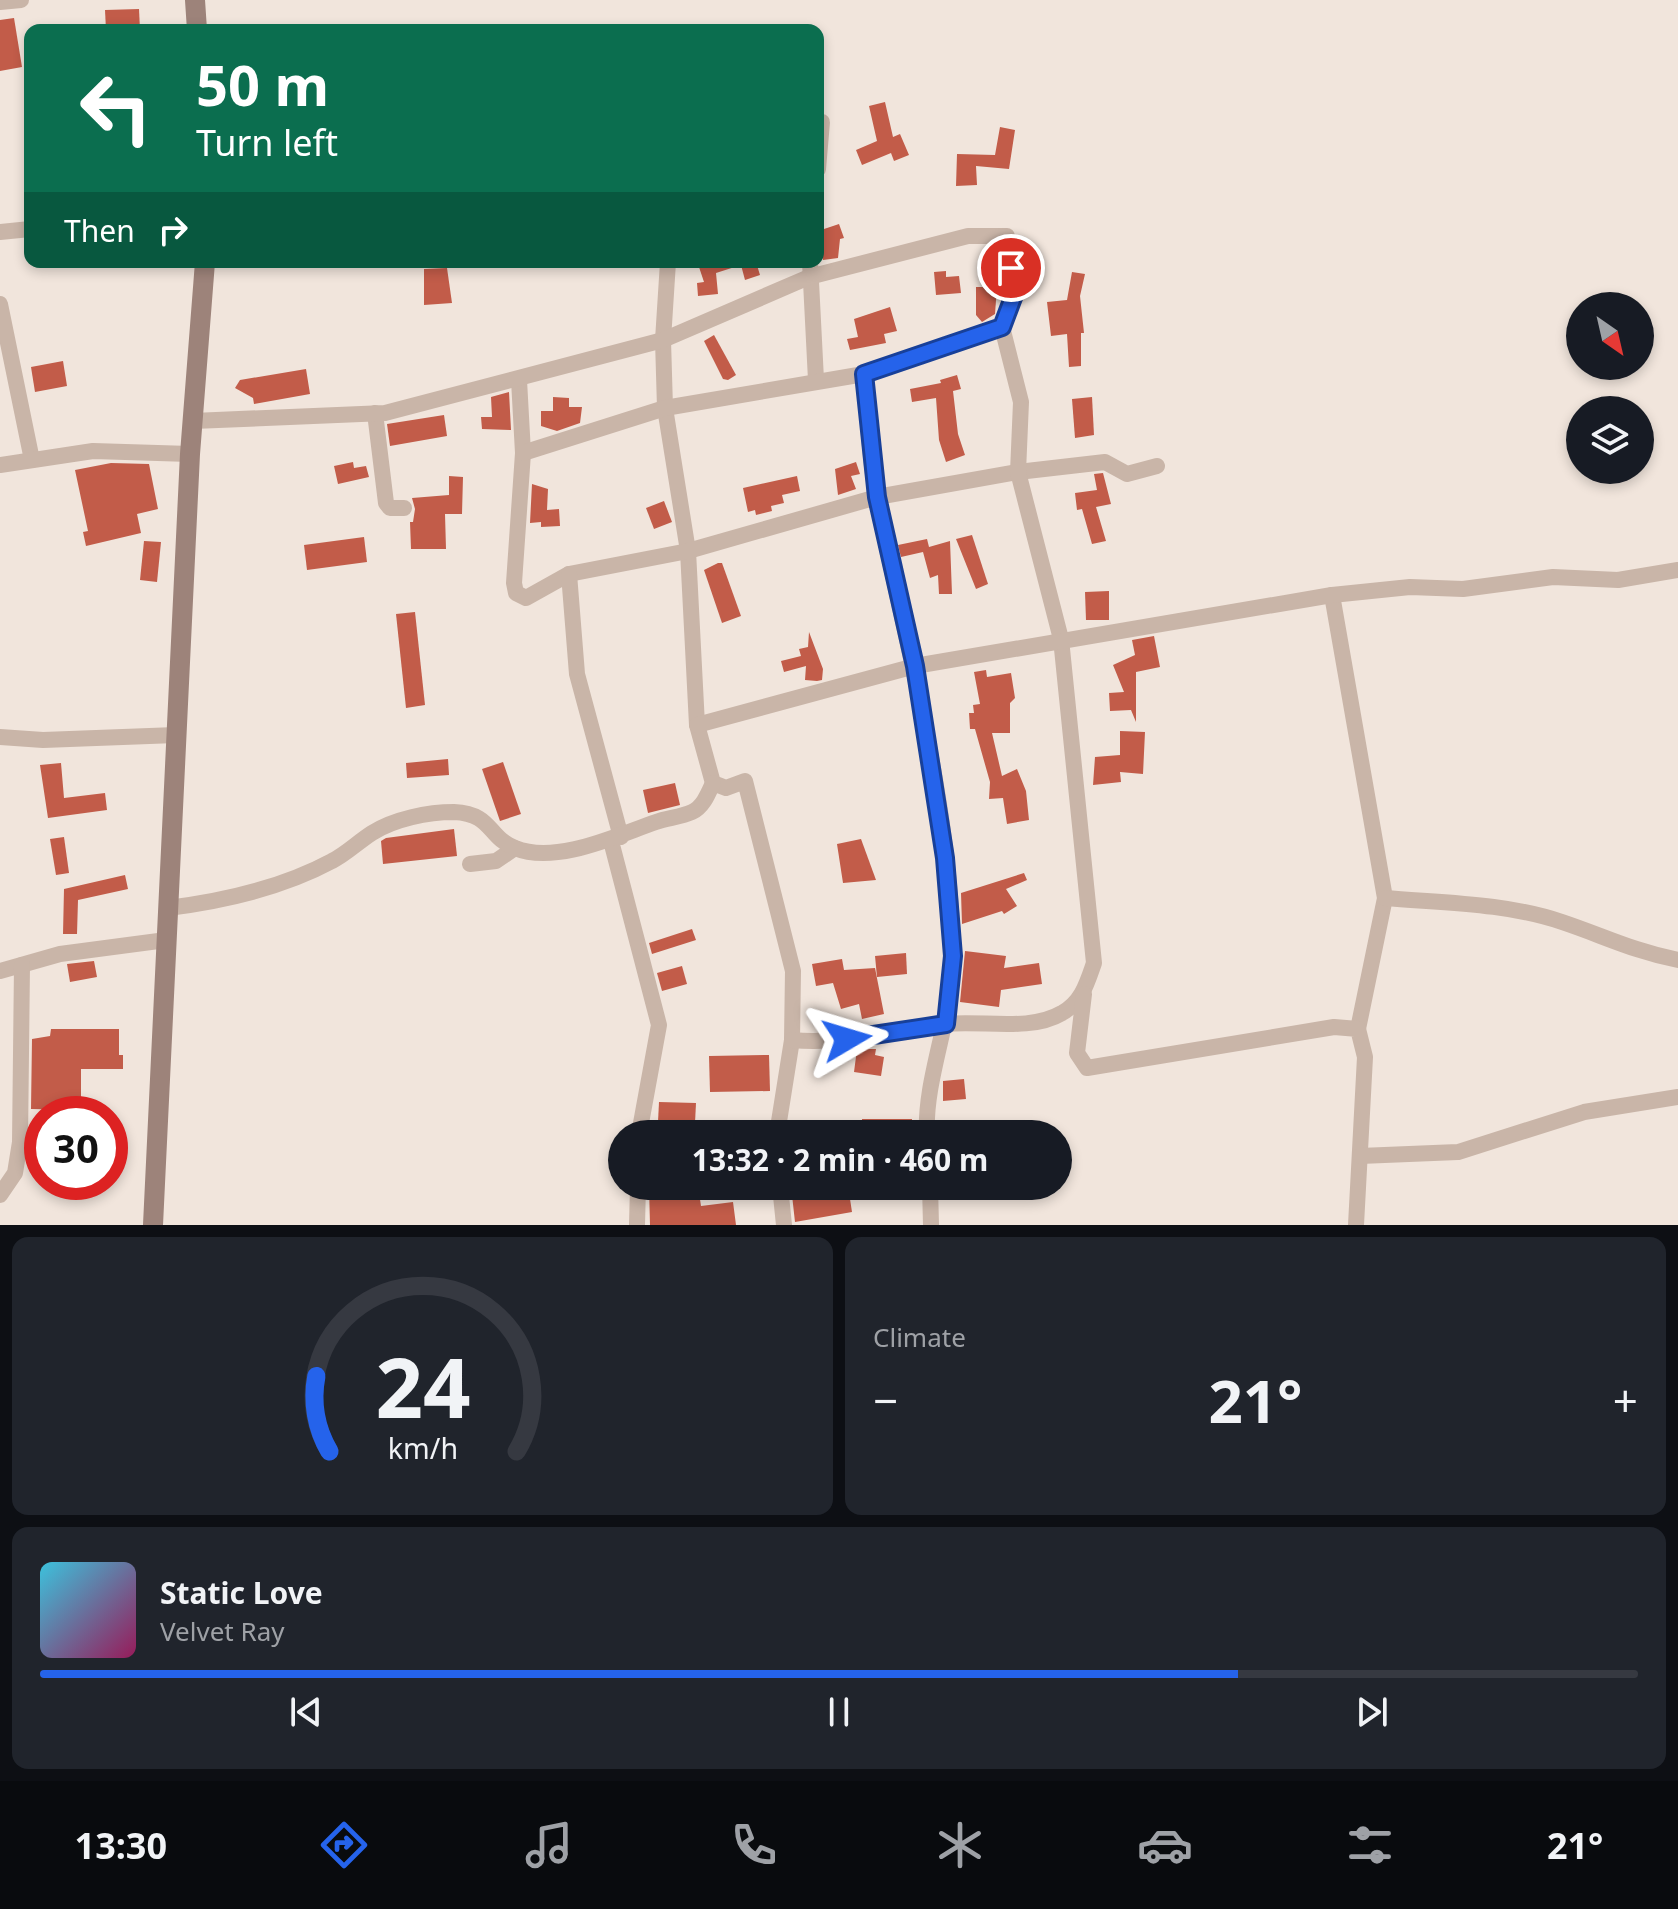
<!DOCTYPE html>
<html lang="en">
<head>
<meta charset="utf-8">
<style>
	:root { --surface:#171b24; --page:#20242c; --text:#f1f3f6; --muted:#9ea1a6; --line:#363941; --accent:#2563eb }
	body { margin:0; font-family:"Noto Sans",sans-serif; background:var(--page); color:var(--text); height:100vh; display:flex; flex-direction:column; font-size:30px; white-space:nowrap }
	* { box-sizing:border-box; margin:0 }
	p { font-size:26px; color:var(--muted) }
	.icon { flex:none; width:44px; height:44px; fill:none; stroke:currentColor; stroke-width:2; stroke-linecap:round; stroke-linejoin:round }
	.map { position:relative; height:1225px; overflow:hidden }
	.panel { display:flex; flex-direction:column; gap:12px; padding:12px; background:#0d0f14; flex:1 }
	.panel>* { flex:none }
	.guide { position:absolute; left:24px; top:24px; width:800px; height:244px; border-radius:16px; box-shadow:0 4px 12px #0003; background:#0b6e4f; color:#fff; overflow:hidden }
	.needle { width:52px; rotate:146deg }
	.controls { position:absolute; left:1566px; top:292px; display:grid; gap:16px }
	.controls a { display:grid; place-items:center; width:88px; height:88px; border-radius:50%; background:var(--surface); box-shadow:0 4px 12px #0003; font-size:40px }
	.speed { position:absolute; left:24px; top:1096px; display:flex; gap:16px; font-size:40px; font-weight:700; text-align:center }
	.speed>* { display:grid; place-content:center; width:104px; height:104px; border-radius:50%; background:var(--surface); box-shadow:0 4px 12px #0003; line-height:1 }
	.speed .limit { border:12px solid #d22; background:#fff; color:#111 }
	.pin { position:absolute; display:grid; place-items:center; width:68px; height:68px; color:#fff; margin:-34px; border:4px solid #fff; border-radius:50%; box-shadow:0 2px 8px #0007 }
	.me { position:absolute; width:88px; margin:-44px; rotate:83deg; stroke-linejoin:round; filter:drop-shadow(0 0 6px #0008) }
	.turn { display:flex; align-items:center; gap:28px; height:168px; padding:0 40px; font-size:36px }
	.turn .icon { width:104px; height:104px; stroke-width:2.5 }
	.turn b { display:block; font-size:56px; line-height:68px }
	.then { display:flex; align-items:center; height:76px; padding:0 40px; background:#0003; gap:16px; font-size:30px }
	.big { font-size:60px; font-weight:700; line-height:1.1 }
	.panel .widget { flex:1; display:flex; flex-direction:column; justify-content:center; gap:12px; min-width:0; padding:0 28px; border-radius:16px; background:var(--page) }
	.panel .dial { align-items:center; gap:0 }
	.dial svg { height:208px; overflow:visible; fill:none; stroke:var(--line); stroke-width:7; stroke-linecap:round; text-anchor:middle }
	.dial text { fill:var(--text); stroke:none }
	.song { display:flex; align-items:center; gap:24px }
	.cover { width:96px; height:96px; border-radius:12px; background:linear-gradient(135deg,hsl(190 70% 55%),hsl(330 70% 35%)) }
	.played { height:8px; border-radius:4px; background:linear-gradient(90deg,var(--accent) 75%,var(--line) 75%) }
	.keys { display:flex; justify-content:space-around; direction:ltr }
	.heat { display:flex; justify-content:space-between; align-items:center; font-size:44px; direction:ltr }
	.panel .tiles { flex:1; display:grid; gap:12px; grid-template-columns:1fr 1fr }
	.widget:last-child { grid-column:span 2 }
	.trip { position:absolute; left:608px; top:1120px; width:464px; height:80px; border-radius:40px; background:var(--surface); box-shadow:0 4px 12px #0003; font-weight:700; line-height:80px; text-align:center }
	.menu { display:flex; height:128px; justify-content:space-around; align-items:center; background:#090b0e; color:var(--muted) }
	.menu .icon { width:56px; height:56px }
	.menu .on { color:var(--accent) }
	.menu b { font-size:36px; color:var(--text) }
	.map>svg:first-child { display:block }
</style>
</head>
<body>
<div class="map">
<svg width="1678" height="1225" viewBox="0 0 1678 1225">
	<rect width="100%" height="100%" fill="#f1e5dc"/>
	<g fill="#c25c49">
		<polygon points="139,9 140,30 106,30 105,10"/>
		<polygon points="14,18 22,67 0,71 0,20"/>
		<polygon points="885,102 893,137 900,134 909,155 894,161 891,153 862,165 856,150 877,141 869,106"/>
		<polygon points="1000,127 1015,130 1009,169 976,166 977,185 956,186 957,154 995,155"/>
		<polygon points="839,224 844,238 840,239 838,258 823,260 818,231"/>
		<polygon points="714,262 756,262 760,275 745,280 741,265 716,273 718,294 698,296 697,283 704,282 699,267"/>
		<polygon points="447,268 452,303 424,305 424,269"/>
		<polygon points="946,271 946,277 959,276 961,293 936,295 934,272"/>
		<polygon points="1072,272 1085,274 1080,296 1084,333 1081,333 1081,366 1069,367 1067,334 1051,336 1047,302 1067,300"/>
		<polygon points="976,287 997,287 995,314 982,322 976,315"/>
		<polygon points="890,307 897,331 884,334 886,343 850,350 847,339 858,337 854,319"/>
		<polygon points="714,335 736,375 728,380 723,379 704,341"/>
		<polygon points="63,361 67,386 35,392 31,367"/>
		<polygon points="306,369 310,394 254,404 253,398 235,388 240,380"/>
		<polygon points="957,375 961,389 953,391 958,434 965,455 946,462 939,440 936,398 912,402 910,389 941,383 940,380"/>
		<polygon points="509,392 511,430 482,429 481,417 492,417 491,397"/>
		<polygon points="553,397 569,398 569,407 582,407 580,423 557,431 541,426 541,411 553,411"/>
		<polygon points="1092,397 1094,435 1075,438 1072,399"/>
		<polygon points="444,415 447,436 390,446 387,424"/>
		<polygon points="353,462 354,468 366,466 369,477 338,484 334,466"/>
		<polygon points="856,462 860,474 851,476 856,489 838,495 835,469"/>
		<polygon points="111,463 149,464 158,509 137,514 141,533 86,546 83,532 88,531 75,470"/>
		<polygon points="1103,473 1111,504 1096,507 1106,541 1092,544 1082,509 1077,510 1075,493 1097,490 1094,474"/>
		<polygon points="449,476 463,477 462,514 445,514 446,549 411,549 410,522 413,522 415,509 412,498 449,495"/>
		<polygon points="797,476 800,491 782,495 784,503 771,506 772,511 756,515 755,510 748,512 743,488"/>
		<polygon points="532,484 548,489 547,510 559,509 560,526 541,527 541,522 530,523"/>
		<polygon points="664,501 672,522 654,529 646,508"/>
		<polygon points="972,535 988,584 976,589 956,539"/>
		<polygon points="364,537 367,562 307,570 304,545"/>
		<polygon points="927,539 929,547 950,541 952,594 939,594 938,575 930,578 923,552 901,557 898,545"/>
		<polygon points="144,541 161,542 157,582 140,580"/>
		<polygon points="718,563 722,563 741,616 722,623 704,570"/>
		<polygon points="1109,591 1109,620 1086,620 1085,592"/>
		<polygon points="415,612 425,705 406,708 396,614"/>
		<polygon points="809,632 823,669 822,680 817,681 805,680 806,666 784,672 781,661 801,656 799,649 808,647"/>
		<polygon points="1154,636 1160,667 1136,672 1136,722 1131,710 1110,711 1109,693 1124,692 1113,665 1135,655 1132,640"/>
		<polygon points="986,670 987,677 1011,673 1015,698 1010,703 1010,733 992,733 1002,776 1017,769 1026,791 1029,820 1007,824 1003,798 989,799 990,782 975,729 970,729 969,713 974,713 973,705 980,704 974,672"/>
		<polygon points="1120,731 1145,732 1143,774 1120,772 1121,782 1093,785 1095,757 1120,755"/>
		<polygon points="448,759 449,775 407,778 406,763"/>
		<polygon points="503,762 521,814 500,821 482,769"/>
		<polygon points="61,763 64,798 105,793 107,810 48,818 40,765"/>
		<polygon points="675,783 680,805 648,813 643,790"/>
		<polygon points="454,829 457,856 383,864 381,841 386,838"/>
		<polygon points="64,837 69,873 56,875 50,839"/>
		<polygon points="861,839 876,880 843,883 837,844"/>
		<polygon points="1024,873 1027,880 1006,889 1017,906 1004,914 1002,911 962,924 961,893"/>
		<polygon points="125,875 128,889 78,900 77,934 63,934 64,889"/>
		<polygon points="692,929 696,940 652,954 649,943"/>
		<polygon points="965,951 1006,956 1004,968 1039,963 1042,984 1001,990 999,1007 960,1002"/>
		<polygon points="906,953 907,974 877,977 875,956"/>
		<polygon points="842,959 844,970 875,968 884,1014 862,1019 859,1004 841,1009 833,983 816,986 812,964"/>
		<polygon points="94,961 97,977 70,982 67,964"/>
		<polygon points="682,966 687,984 662,991 657,973"/>
		<polygon points="51,1029 119,1029 119,1055 123,1055 123,1069 81,1069 81,1110 31,1109 32,1039 50,1036"/>
		<polygon points="857,1049 876,1049 875,1055 884,1057 881,1076 854,1072"/>
		<polygon points="769,1055 770,1091 710,1092 709,1056"/>
		<polygon points="964,1079 966,1099 943,1101 943,1081"/>
		<polygon points="659,1102 696,1103 695,1123 658,1122"/>
		<rect x="862" y="1119" width="50" height="15"/>
		<polygon points="649,1186 698,1186 701,1206 733,1202 736,1225 650,1225"/>
		<polygon points="795,1186 848,1186 852,1212 795,1222 792,1195 797,1194"/>
		<polygon points="1009,1186 1044,1186 1045,1193 1010,1198"/>
	</g>
	<g fill="none" stroke-linecap="round" stroke-linejoin="round">
		<g stroke="#c9b5a8" stroke-width="16">
			<polyline points="0,2 21,0"/>
			<polyline points="818,169 822,122"/>
			<polyline points="0,232 30,229"/>
			<polyline points="668,262 663,340 665,408 688,551 697,725 713,783 726,788 745,781 793,971 792,1040 777,1134"/>
			<polyline points="810,262 816,380"/>
			<polyline points="0,304 32,460"/>
			<path d="M864,374C868,415 869,459 877,500C907,650 950,801 953,954C954,1015 924,1078 927,1134"/>
			<polyline points="519,380 523,453 514,583 516,593 526,598 569,574 688,551 877,497 1018,472 1105,462 1127,474 1157,466"/>
			<polyline points="375,413 386,503 390,508 404,508"/>
			<path d="M193,421L385,413L663,340L809,277L968,236H1007L1014,295L1002,327L1021,402L1018,472L1061,639L1094,963C1087,983 1082,1002 1062,1013C1030,1032 982,1020 946,1024C894,1030 844,1045 792,1040"/>
			<polyline points="523,453 665,408 864,374 1002,327"/>
			<polyline points="0,465 93,451 190,454"/>
			<polyline points="569,574 577,674 621,837"/>
			<polyline points="1332,595 1385,898 1358,1029"/>
			<polyline points="697,725 915,666 1332,595 1410,587 1463,589 1553,577 1618,580 1678,570"/>
			<polyline points="0,737 43,740 176,735"/>
			<polyline points="611,841 659,1025 639,1134"/>
			<polyline points="470,864 496,861 515,848"/>
			<path d="M1385,898C1444,903 1506,903 1562,922C1604,936 1633,951 1678,960"/>
			<path d="M168,908C224,901 282,888 332,861C346,854 358,842 372,833C394,819 428,812 454,812C493,814 487,837 515,848C556,865 618,835 656,822C667,818 681,817 692,812C703,807 708,794 713,783"/>
			<polyline points="0,971 60,954 166,940"/>
			<polyline points="1084,994 1077,1053 1087,1068 1334,1027 1358,1029 1365,1057 1356,1225"/>
			<polyline points="1360,1156 1458,1152 1584,1112 1678,1097"/>
			<polyline points="780,1186 784,1225"/>
			<polyline points="930,1186 931,1225"/>
			<polyline points="0,1195 15,1173 20,1142 22,965"/>
			<polyline points="637,1225 638,1186"/>
		</g>
		<g stroke="#9d837a" stroke-width="20">
			<polyline points="195,0 197,30"/>
			<polyline points="153,1225 190,454 205,262"/>
		</g>
	</g>
	<g fill="none" stroke-linecap="round" stroke-linejoin="round">
		<defs>
			<polyline id="route" points="847,1039 946,1024 953,956 945,858 915,666 877,497 864,374 1002,327 1014,295 1011,268"/>
		</defs>
		<use href="#route" stroke="#184099" stroke-width="20"/>
		<use href="#route" stroke="#2563eb" stroke-width="14"/>
	</g>
</svg>
<div class="controls">
<a><svg class="needle" viewBox="-14 -14 28 28"><path d="M0-13l5 13h-10z" fill="#e53935"/><path d="M0 13l5-13h-10z" fill="#9ea1a6"/></svg></a>
<a><svg class="icon" aria-label="layers" viewBox="0 0 24 24"><path d="M12 4l9 5-9 5-9-5zM3 14l9 5 9-5"/></svg></a>
</div>
<div class="speed"><div class="limit">30</div></div>
<div class="pin" style="left:1011px;top:268px;background:#d93025"><svg class="icon" aria-label="arrive" viewBox="0 0 24 24"><path d="M6 21V4h12l-3 4 3 4H6"/></svg></div>
<svg class="me" style="left:847px;top:1039px" viewBox="-20 -20 40 40"><path d="M0-17L14 15 0 8-14 15z" fill="#2563eb" stroke="#fff" stroke-width="4"/></svg>
<div class="trip">13:32 · 2 min · 460 m</div>
<div class="guide">
<div class="turn"><svg class="icon" aria-label="left" viewBox="0 0 24 24"><path d="M17 20v-9H6M10 6l-5 5 5 5"/></svg><div><b>50 m</b>Turn left</div></div>
<div class="then">Then<svg class="icon" aria-label="right" viewBox="0 0 24 24"><path d="M7 20v-9h11M14 6l5 5-5 5"/></svg></div>
</div>
</div>
<section class="panel">
<div class="tiles">
<div class="widget dial"><svg viewBox="0 0 100 80">
<path d="M14 69A42 42 0 1 1 86 69"/>
<path d="M14 69A42 42 0 0 1 9 40" stroke="#2563eb"/>
<text x="50" y="56" font-size="32" font-weight="700">24</text>
<text x="50" y="72" font-size="11">km/h</text>
</svg></div>
<div class="widget"><p>Climate</p>
<div class="heat"><a>−</a><b class="big">21°</b><a>+</a></div>
</div>
<div class="widget">
<div class="song"><i class="cover"></i><div><b>Static Love</b><p>Velvet Ray</p></div></div>
<div class="played"></div>
<div class="keys"><svg class="icon" aria-label="previous" viewBox="0 0 24 24"><path d="M18 5L8 12l10 7zM5 5v14"/></svg><svg class="icon" aria-label="pause" viewBox="0 0 24 24"><path d="M8 5v14M16 5v14"/></svg><svg class="icon" aria-label="next" viewBox="0 0 24 24"><path d="M6 5l10 7-10 7zM19 5v14"/></svg></div>
</div>
</div>
</section>
<nav class="menu">
<b>13:30</b>
<svg class="icon on" aria-label="directions" viewBox="0 0 24 24"><path d="M12 3l9 9-9 9-9-9zM9 14v-3h6M13 9l2 2-2 2"/></svg>
<svg class="icon" aria-label="music" viewBox="0 0 24 24"><path d="M9 18V5l10-2v13"/><circle cx="6" cy="18" r="3"/><circle cx="16" cy="16" r="3"/></svg>
<svg class="icon" aria-label="phone" viewBox="0 0 24 24"><path d="M5 4h4l2 5-3 2q2 4 5 5l2-3 5 2v4C11 20 4 13 5 4z"/></svg>
<svg class="icon" aria-label="climate" viewBox="0 0 24 24"><path d="M12 3v18M4 7l16 10M4 17L20 7"/></svg>
<svg class="icon" aria-label="car" viewBox="0 0 24 24"><path d="M5 17H2v-5l4-1 3-4h7l3 4 3 1v5h-3M9 17h6M6 11h13"/><circle cx="7" cy="17" r="2"/><circle cx="17" cy="17" r="2"/></svg>
<svg class="icon" aria-label="filters" viewBox="0 0 24 24"><path d="M4 7h16M4 17h16"/><circle cx="9" cy="7" r="2"/><circle cx="15" cy="17" r="2"/></svg>
<b>21°</b>
</nav>
</body>
</html>
